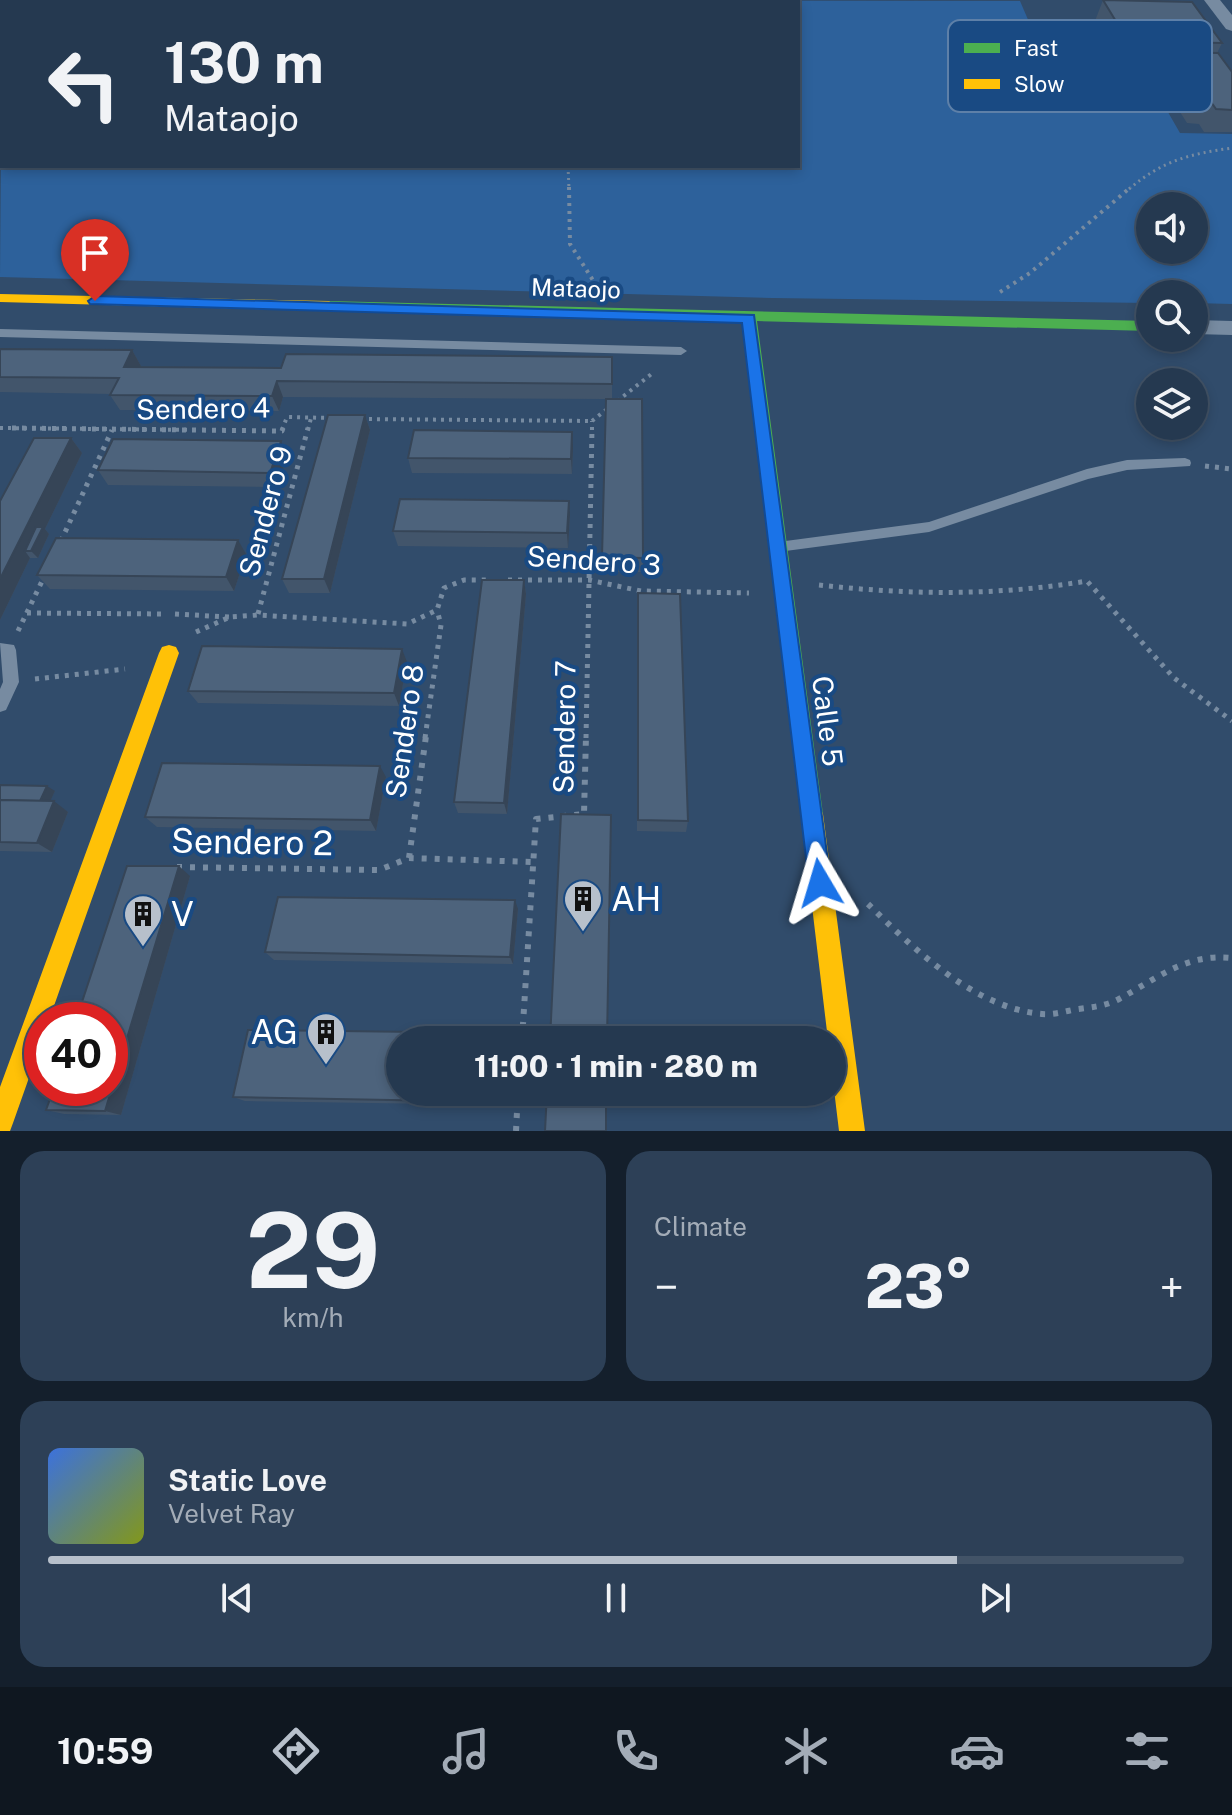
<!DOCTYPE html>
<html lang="en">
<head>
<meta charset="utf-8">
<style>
	:root { --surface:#253950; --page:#2d4057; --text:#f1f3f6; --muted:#a3acb7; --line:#425367; --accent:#b7c0cb }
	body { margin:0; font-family:"Public Sans",sans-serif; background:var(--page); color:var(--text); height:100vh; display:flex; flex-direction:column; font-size:30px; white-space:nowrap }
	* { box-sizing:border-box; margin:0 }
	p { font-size:26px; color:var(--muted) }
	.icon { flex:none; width:44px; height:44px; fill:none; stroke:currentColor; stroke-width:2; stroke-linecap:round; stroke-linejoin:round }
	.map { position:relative; height:1131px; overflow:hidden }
	.panel { display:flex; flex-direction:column; gap:20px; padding:20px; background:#141f2c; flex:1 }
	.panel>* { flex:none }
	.hud { position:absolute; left:0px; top:0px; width:800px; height:168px; box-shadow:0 4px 12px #0003,0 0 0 2px var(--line); background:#253950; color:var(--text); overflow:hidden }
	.fabs { position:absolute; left:1136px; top:192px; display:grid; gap:16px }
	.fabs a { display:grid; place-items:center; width:72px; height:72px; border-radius:50%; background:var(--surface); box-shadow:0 4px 12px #0003,0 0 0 2px var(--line); font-size:40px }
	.speed { position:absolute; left:24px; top:1002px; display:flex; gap:16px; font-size:40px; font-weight:700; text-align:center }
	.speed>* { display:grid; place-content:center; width:104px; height:104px; border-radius:50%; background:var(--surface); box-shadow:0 4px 12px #0003,0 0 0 2px var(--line); line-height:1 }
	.speed .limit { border:12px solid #d22; background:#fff; color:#111 }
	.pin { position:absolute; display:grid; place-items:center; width:68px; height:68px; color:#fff; margin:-82px -34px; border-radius:50% 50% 50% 0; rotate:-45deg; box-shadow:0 0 8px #0007 }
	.pin .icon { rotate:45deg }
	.me { position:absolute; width:88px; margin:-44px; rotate:353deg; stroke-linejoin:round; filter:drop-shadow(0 0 6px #0008) }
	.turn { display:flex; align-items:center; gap:28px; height:168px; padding:0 32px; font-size:36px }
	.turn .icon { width:104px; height:104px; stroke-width:2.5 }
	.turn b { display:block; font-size:56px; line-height:68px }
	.big { font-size:60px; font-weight:800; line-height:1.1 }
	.panel .card { flex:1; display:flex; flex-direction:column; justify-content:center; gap:12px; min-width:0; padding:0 28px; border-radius:24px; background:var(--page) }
	.panel .dial { align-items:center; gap:0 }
	.dial b { font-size:104px; line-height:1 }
	.song { display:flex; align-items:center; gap:24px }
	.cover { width:96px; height:96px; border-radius:12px; background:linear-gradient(135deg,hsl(220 70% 55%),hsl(70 70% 35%)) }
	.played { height:8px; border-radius:4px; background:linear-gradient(90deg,var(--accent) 80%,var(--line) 80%) }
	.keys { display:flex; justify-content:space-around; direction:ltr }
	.heat { display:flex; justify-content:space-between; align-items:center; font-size:44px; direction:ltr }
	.panel .tiles { flex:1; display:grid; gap:20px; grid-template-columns:1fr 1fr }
	.card:last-child { grid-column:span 2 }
	.trip { position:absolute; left:386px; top:1026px; width:460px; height:80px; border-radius:40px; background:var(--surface); box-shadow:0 4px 12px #0003,0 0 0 2px var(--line); font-weight:800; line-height:80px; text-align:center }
	.dock { display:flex; height:128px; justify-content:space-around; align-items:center; background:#0f1720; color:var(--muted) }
	.dock .icon { width:56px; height:56px }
	.dock .on { color:var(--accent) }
	.dock b { font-size:36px; color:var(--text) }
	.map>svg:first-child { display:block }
</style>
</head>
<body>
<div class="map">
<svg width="1232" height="1131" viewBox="0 0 1232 1131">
	<rect width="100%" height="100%" fill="#314c6b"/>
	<path fill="#2d619b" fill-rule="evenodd" d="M25,0L1020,1L1048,66L1142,67L1180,133L1232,134V304L1194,303V294H1150V303L772,298L0,277L2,23V166H798V2H23ZM1150,206H1194V250H1150Z"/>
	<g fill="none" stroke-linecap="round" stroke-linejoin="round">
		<g stroke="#778ba1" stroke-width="3" stroke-dasharray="2 4" stroke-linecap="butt">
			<polyline points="568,166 569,189"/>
			<path d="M1129,189C1162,161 1189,154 1232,148"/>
		</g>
		<g stroke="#778ba1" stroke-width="4" stroke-dasharray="3 5" stroke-linecap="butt">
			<polyline points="569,187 570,244 596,285"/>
			<polyline points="1000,292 1030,273 1131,187"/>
			<polyline points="361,419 592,421"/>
			<polyline points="592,421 654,372"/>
			<polyline points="0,428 200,430"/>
			<polyline points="282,430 287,417 331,418"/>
			<polyline points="308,430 311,418"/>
			<polyline points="592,430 592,421"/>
		</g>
		<g stroke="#778ba1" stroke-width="5" stroke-dasharray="4 6" stroke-linecap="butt">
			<polyline points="12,428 282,431 283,428"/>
			<polyline points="1205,466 1232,469"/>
			<polyline points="61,541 112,430"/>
			<polyline points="508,580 589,580 641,591 749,593"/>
			<path d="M819,585C909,595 997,596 1087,581L1174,678L1232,721"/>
			<polyline points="27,613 165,614"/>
			<polyline points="175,614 229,617"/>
			<polyline points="258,614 308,428"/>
			<polyline points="18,631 45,575"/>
			<polyline points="196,632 230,617 258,615 407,624 437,610 444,588 464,580 486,580"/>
			<polyline points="35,679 125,669"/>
			<polyline points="425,738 441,625 437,610"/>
			<polyline points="586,738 592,428"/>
		</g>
		<g stroke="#778ba1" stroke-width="6" stroke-dasharray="5 8" stroke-linecap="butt">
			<polyline points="409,858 426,736"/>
			<polyline points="177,867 379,870 409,858 533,862"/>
			<path d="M868,904C914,949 974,1008 1042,1014C1054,1015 1066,1011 1078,1009C1093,1007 1106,1006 1119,999C1158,978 1186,953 1232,958"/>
			<polyline points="522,1040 536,819 584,814 586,736"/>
			<polyline points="516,1131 518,1092"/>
		</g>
		<g fill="#778ba1" fill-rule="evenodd">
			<polygon points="0,329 681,347 687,351 681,355 0,337"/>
			<polygon points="1185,458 1190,460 1191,463 1190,466 1127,470 1088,479 929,532 778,552 773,551 771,547 773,543 778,542 929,522 1087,469 1127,460"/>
			<polygon points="0,643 14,645 16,650 19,682 6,710 0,712 0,689 3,682"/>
		</g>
		<g fill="#778ba1" fill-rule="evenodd">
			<polygon points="100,0 117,0 98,2"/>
			<polygon points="1204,0 1220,0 1232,15 1232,31 1226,29"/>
			<polygon points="0,58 2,58 0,70"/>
			<polygon points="1194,320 1232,321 1232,335 1194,334"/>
		</g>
		<polygon fill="#4caf50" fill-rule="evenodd" points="329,301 1150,321 1150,331 757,321 823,814 820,821 812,824 804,821 801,814 742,321 324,309 322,306"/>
		<g fill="#ffc107" fill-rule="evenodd">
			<polygon points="0,294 329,301 336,306 329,311 0,302"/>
			<polygon points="169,645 176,647 179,653 49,1020 42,1020 42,1041 13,1123 10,1131 0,1131 0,1087 159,653 162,647"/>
			<polygon points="812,804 820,807 823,814 865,1131 839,1131 832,1073 832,1040 828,1040 801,814 804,807"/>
		</g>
	</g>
	<g fill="#42556b">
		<polygon points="1103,0 1222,43 1217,53 1232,72 1232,132 1204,132 1199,124 1187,123 1175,104 1180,95 1177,90 1167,90 1156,74 1161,63 1118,62 1095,21"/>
		<polygon points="0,349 132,350 141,366 140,367 281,368 612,357 612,399 643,558 643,572 602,572 606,399 283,397 279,411 120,410 110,395 111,394 0,392"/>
		<polygon points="365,415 370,430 330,593 289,593 282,579"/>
		<polygon points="71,438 82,453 45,529 49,534 38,558 30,558 0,620 0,501"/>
		<polygon points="573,447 572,474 412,473 408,458"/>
		<polygon points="287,456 277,487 108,485 98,470"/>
		<polygon points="570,515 568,548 398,546 393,531"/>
		<polygon points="246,554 234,591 50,589 37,575"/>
		<polygon points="524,580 526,594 507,814 458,813 454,802"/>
		<polygon points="637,607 688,821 686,832 637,831"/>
		<polygon points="407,662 399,706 198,703 188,691"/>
		<polygon points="386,777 376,831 157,827 145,817"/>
		<polygon points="0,785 55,791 50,801 68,812 52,852 0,851"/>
		<polygon points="190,876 121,1115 64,1114 46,1110"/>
		<polygon points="518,909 513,964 274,960 265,952"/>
		<polygon points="248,1030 505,1033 508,1040 400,1040 400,1092 504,1092 503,1105 245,1101 233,1097"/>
	</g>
	<g fill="#364557">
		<polygon points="132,350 141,366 133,382 124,367"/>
		<polygon points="277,381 283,397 279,411 272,396"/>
		<polygon points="365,415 370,430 330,593 324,579"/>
		<polygon points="572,432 573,447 572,474 571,459"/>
		<polygon points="71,438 82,453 45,529 49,534 38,558 31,551 25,551 30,558 0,620 0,579"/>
		<polygon points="281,441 287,456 277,487 270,473"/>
		<polygon points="569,501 570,515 568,548 567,533"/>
		<polygon points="238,540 246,554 234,591 226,577"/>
		<polygon points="524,580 526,594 507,814 504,803"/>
		<polygon points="402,649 407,662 399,706 394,693"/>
		<polygon points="380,766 386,777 376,831 370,820"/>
		<polygon points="47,786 55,791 47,808 40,803"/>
		<polygon points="54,801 68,812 52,852 37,843"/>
		<polygon points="179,866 190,876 121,1115 105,1111"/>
		<polygon points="515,900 518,909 513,964 510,957"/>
		<polygon points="500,1092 504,1092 503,1105 500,1102"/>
	</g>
	<g fill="#4d637c" stroke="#364557" stroke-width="2">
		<polygon points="1103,0 1192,2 1222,43 1128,41"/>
		<polygon points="1166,52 1218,53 1232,72 1232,110 1216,109 1211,102 1198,101 1186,82 1197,82 1188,69 1177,68"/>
		<polygon points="0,349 132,350 124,367 281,368 286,354 612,357 612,384 277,381 272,396 110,395 119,378 0,377"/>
		<polygon points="606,399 642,399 643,558 602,557"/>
		<polygon points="328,415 365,415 324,579 282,579"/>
		<polygon points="414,430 572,432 571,459 408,458"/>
		<polygon points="34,438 71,438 0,579 0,501"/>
		<polygon points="113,439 281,441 270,473 98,470"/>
		<polygon points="400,499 569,501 567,533 393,531"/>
		<polygon points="36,527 43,527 31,551 25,551"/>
		<polygon points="56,538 238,540 226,577 37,575"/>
		<polygon points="482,580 524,580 504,803 454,802"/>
		<polygon points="638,593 680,594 688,821 638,820"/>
		<polygon points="202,646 402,649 394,693 188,691"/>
		<polygon points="162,763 380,766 370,820 145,817"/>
		<polygon points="0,785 47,786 40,801 0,800"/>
		<polygon points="0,800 54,801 37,843 0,842"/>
		<polygon points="561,814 611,815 607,1040 550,1040"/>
		<polygon points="127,866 179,866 105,1111 46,1110 54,1088 110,1088 110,1020 76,1020"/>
		<polygon points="278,897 515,900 510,957 265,952"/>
		<polygon points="248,1030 505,1033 505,1040 400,1040 400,1092 500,1092 500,1102 233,1097"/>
		<polygon points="547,1092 606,1092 606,1131 545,1131"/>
	</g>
	<polygon fill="#1a73e8" stroke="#114b97" stroke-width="2" points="95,296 754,315 831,883 828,891 820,895 812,891 809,883 742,323 90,304 88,301"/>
	<defs>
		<symbol id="building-pin" viewBox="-11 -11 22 30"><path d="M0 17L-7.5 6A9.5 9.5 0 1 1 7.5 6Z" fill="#b7c0cb" stroke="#194a83"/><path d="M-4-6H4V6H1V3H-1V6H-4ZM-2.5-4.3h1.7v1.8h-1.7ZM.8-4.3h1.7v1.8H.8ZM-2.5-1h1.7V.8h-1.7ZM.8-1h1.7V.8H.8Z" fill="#111"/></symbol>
	</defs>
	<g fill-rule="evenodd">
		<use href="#building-pin" x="561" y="877" width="44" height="60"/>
		<use href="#building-pin" x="121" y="892" width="44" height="60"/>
		<use href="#building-pin" x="304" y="1010" width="44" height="60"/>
	</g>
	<g text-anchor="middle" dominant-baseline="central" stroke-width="8" stroke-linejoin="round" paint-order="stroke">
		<g font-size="24" fill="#fff" stroke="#194a83">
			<text transform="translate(576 288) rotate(2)">Mataojo</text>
		</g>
		<g font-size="28" fill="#fff" stroke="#194a83">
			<text transform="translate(203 408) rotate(-1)">Sendero 4</text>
			<text transform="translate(265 511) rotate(-75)">Sendero 9</text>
			<text transform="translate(594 560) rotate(4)">Sendero 3</text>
			<text transform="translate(828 721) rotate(83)">Calle 5</text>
			<text transform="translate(564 727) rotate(-89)">Sendero 7</text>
			<text transform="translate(404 731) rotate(-82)">Sendero 8</text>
		</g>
		<g font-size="34" fill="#fff" stroke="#194a83">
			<text transform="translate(252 842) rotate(1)">Sendero 2</text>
		</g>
		<g font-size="34" fill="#fff" stroke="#194a83" text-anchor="start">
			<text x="611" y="899">AH</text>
			<text x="171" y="914">V</text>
			<text x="298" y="1032" text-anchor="end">AG</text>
		</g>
	</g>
	<rect x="948" y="20" width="264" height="92" rx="12" fill="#194a83" stroke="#5e80a8" stroke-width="2"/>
	<rect x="964" y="43" width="36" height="10" fill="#4caf50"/>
	<rect x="964" y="79" width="36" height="10" fill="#ffc107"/>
	<g font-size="22" fill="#fff">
		<text x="1014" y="56">Fast</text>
		<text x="1014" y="92">Slow</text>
	</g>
</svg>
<div class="fabs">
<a><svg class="icon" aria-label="sound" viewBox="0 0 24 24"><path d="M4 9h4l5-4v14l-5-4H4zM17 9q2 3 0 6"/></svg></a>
<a><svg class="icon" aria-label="search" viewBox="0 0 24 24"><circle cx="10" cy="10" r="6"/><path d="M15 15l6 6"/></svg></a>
<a><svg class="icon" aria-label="layers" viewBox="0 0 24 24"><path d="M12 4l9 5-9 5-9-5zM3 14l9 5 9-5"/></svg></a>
</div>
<div class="speed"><div class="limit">40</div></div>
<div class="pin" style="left:95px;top:301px;background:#d93025"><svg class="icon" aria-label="arrive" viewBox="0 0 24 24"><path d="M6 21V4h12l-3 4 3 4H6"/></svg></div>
<svg class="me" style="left:820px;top:883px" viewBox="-20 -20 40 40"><path d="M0-17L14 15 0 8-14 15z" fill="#1a73e8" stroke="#fff" stroke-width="4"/></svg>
<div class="trip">11:00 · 1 min · 280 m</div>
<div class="hud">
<div class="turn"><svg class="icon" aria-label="left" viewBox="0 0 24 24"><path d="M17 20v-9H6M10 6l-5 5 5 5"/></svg><div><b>130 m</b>Mataojo</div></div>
</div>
</div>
<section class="panel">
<div class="tiles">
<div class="card dial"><b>29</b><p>km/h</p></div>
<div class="card"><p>Climate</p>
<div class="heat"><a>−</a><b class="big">23°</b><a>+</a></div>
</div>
<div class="card">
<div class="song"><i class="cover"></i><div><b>Static Love</b><p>Velvet Ray</p></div></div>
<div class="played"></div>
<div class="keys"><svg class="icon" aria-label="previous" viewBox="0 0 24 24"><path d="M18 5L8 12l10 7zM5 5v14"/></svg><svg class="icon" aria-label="pause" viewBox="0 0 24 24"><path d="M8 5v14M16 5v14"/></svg><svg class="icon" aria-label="next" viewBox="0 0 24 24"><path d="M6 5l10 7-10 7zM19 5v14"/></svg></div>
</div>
</div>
</section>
<nav class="dock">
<b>10:59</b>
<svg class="icon on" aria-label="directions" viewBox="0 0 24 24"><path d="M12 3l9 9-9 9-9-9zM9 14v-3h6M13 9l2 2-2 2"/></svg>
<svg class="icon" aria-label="music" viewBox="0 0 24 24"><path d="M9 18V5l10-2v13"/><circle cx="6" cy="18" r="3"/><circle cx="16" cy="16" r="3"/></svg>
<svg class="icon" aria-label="phone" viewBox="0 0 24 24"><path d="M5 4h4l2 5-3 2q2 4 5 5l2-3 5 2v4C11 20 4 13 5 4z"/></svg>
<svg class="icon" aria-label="climate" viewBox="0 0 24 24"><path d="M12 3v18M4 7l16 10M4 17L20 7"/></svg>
<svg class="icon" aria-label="car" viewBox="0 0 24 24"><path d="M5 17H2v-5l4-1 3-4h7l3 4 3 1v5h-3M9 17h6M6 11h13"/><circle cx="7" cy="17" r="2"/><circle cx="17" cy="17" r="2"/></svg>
<svg class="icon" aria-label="filters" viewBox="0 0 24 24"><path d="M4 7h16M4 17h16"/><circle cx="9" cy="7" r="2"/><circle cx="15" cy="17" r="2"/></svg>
</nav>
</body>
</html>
